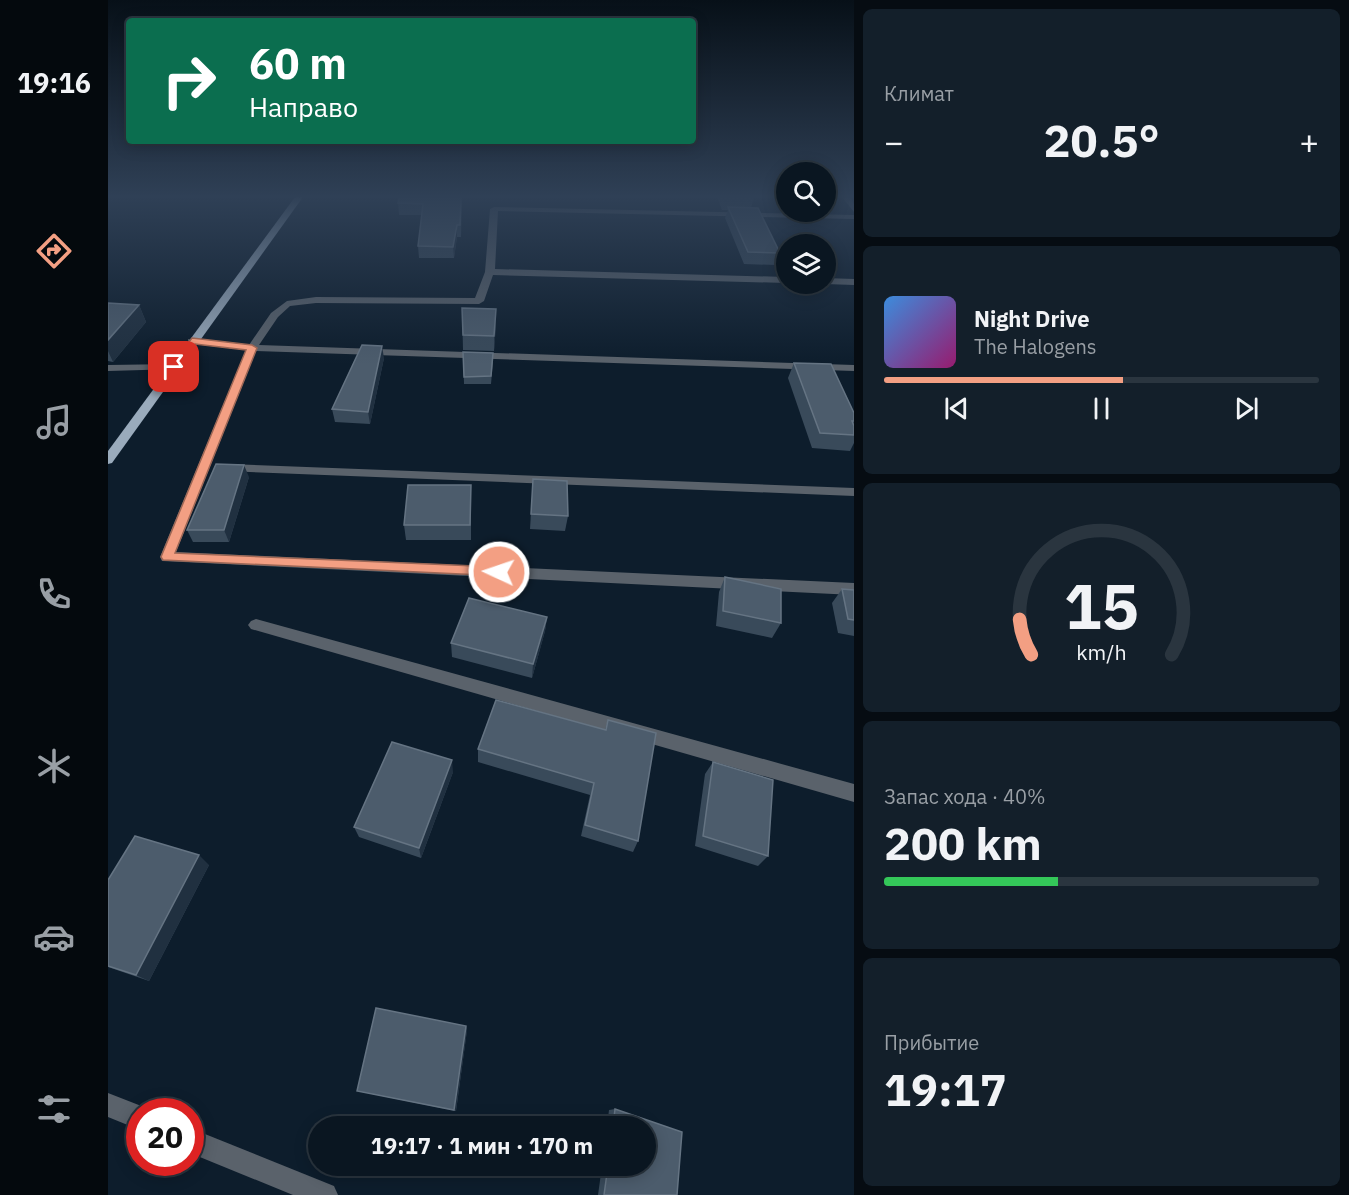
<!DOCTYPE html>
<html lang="ru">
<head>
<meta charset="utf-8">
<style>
	:root { --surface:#0a1621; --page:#131f2a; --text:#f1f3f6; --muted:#999fa5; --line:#2a353f; --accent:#f39f83 }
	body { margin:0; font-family:"IBM Plex Sans",sans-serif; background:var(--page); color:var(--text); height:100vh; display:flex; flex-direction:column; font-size:22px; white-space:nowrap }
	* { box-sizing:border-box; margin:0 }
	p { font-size:20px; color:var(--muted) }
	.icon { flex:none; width:33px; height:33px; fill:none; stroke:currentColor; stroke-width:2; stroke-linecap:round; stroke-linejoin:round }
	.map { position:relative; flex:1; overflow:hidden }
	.side { display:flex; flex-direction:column; gap:9px; padding:9px; background:#060c12; width:495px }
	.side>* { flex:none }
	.hud { position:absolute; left:18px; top:18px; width:570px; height:126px; border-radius:6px; box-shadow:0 3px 15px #0003,0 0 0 2px var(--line); background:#0b6e4f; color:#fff; overflow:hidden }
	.controls { position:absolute; left:668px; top:162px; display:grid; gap:12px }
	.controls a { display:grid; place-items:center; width:60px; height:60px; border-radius:50%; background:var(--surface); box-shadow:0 3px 15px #0003,0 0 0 2px var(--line); font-size:30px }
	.speed { position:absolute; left:18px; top:1098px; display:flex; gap:12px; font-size:30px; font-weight:700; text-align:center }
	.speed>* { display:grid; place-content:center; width:78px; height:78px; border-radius:50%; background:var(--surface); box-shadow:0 3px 15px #0003,0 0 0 2px var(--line); line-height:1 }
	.speed .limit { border:9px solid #d22; background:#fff; color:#111 }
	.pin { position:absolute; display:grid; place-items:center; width:51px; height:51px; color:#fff; margin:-26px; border-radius:12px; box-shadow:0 3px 9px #0006 }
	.me { position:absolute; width:66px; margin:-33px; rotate:273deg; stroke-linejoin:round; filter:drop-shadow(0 0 4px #0008) }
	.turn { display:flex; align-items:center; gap:21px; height:126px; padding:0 24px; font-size:27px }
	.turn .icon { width:78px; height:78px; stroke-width:2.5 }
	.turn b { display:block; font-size:42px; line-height:51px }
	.big { font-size:45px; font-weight:800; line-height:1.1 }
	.side .card { flex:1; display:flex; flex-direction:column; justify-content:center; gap:9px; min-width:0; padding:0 21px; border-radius:9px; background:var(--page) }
	.side .dial { align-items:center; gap:0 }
	.dial svg { height:156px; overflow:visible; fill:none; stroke:var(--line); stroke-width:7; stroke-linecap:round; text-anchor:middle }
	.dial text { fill:var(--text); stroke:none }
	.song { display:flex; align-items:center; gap:18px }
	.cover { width:72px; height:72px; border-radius:9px; background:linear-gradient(135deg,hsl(210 70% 55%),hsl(320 70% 35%)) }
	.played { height:6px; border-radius:3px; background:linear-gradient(90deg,var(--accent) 55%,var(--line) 55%) }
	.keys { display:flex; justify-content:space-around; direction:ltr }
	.heat { display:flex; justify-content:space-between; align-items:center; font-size:33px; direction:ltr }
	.charge { height:9px; border-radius:4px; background:linear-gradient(90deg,#34c759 40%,var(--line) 0) }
	.trip { position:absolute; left:200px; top:1116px; width:348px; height:60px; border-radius:30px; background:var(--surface); box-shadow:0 3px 15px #0003,0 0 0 2px var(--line); font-weight:800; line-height:60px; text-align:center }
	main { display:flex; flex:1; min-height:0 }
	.tab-bar { display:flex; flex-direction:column; width:108px; justify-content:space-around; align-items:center; background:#04090d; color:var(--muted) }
	.tab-bar .icon { width:42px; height:42px }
	.tab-bar .current { color:var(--accent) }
	.tab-bar b { font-size:27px; color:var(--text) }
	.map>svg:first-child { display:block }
</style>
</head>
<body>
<main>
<nav class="tab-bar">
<b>19:16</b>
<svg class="icon current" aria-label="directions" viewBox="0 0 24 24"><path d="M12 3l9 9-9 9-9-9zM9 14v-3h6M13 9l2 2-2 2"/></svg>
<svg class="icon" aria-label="music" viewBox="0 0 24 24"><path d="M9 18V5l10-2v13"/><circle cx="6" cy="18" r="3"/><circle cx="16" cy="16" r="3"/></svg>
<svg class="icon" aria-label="phone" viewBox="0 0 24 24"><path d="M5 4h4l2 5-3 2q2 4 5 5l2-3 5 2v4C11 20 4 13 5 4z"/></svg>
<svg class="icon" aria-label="climate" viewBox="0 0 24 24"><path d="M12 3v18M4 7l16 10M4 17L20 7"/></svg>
<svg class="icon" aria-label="car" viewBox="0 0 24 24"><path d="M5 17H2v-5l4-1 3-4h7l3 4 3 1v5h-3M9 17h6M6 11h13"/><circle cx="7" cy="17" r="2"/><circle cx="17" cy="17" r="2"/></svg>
<svg class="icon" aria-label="filters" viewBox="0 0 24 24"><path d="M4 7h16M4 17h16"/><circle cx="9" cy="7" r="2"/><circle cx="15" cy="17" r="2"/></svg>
</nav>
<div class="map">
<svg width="746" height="1195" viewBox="0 0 746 1195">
	<rect width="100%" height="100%" fill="#0d1d2c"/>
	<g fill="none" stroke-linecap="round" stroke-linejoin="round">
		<g fill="#5a626b" fill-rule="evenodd">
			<polygon points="734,197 742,197 746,204 746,212"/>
			<polygon points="386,207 746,215 746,219 390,211 387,269 678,277 678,283 385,275 376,301 371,304 208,303 182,306 170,317 151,345 746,365 746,371 148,351 68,552 746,583 746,595 54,561 52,557 138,350 84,344 80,343 80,339 141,345 163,313 179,301 208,297 367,298 377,272 382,209"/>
			<polygon points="717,278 746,279 746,285 717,284"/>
			<polygon points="66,364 70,365 70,369 0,371 0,365"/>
			<polygon points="120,464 746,488 746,496 116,471 116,465"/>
			<polygon points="148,619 746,784 746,802 143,629 140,625 143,621"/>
			<polygon points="0,1093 41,1109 42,1112 32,1112 32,1130 0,1117"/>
			<polygon points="82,1128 226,1186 230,1195 185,1195 82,1153"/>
		</g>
		<polygon fill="#9aabbc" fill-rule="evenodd" points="187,197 195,197 4,463 0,464 0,451"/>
	</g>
	<g fill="#394a5a">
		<polygon points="354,197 353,237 349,237 346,258 311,258 310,246 314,215 291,215 290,203"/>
		<polygon points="609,197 646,197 643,208 672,253 668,265 636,264 617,218 620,210 614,210"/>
		<polygon points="0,303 31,305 38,322 5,362 0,361"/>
		<polygon points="354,308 388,324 386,351 355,350"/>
		<polygon points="355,352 385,361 383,384 356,384"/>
		<polygon points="276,358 262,424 227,422 224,409"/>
		<polygon points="686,363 746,413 746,443 742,451 704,448 680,378"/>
		<polygon points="141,477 121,542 85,542 79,530"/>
		<polygon points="425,479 460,516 457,531 422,529"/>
		<polygon points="363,485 363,540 298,540 296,525"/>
		<polygon points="617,577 673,623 664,638 608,626 611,592"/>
		<polygon points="734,589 746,590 746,636 730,633 724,603"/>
		<polygon points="439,617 437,631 424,678 344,657 343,643"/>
		<polygon points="500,720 530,841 525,852 473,836 482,795 370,762 370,749 497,730"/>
		<polygon points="605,762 660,856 650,866 587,846 597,774"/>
		<polygon points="345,772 313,858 251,837 246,827"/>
		<polygon points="101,865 41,981 0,967 0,880"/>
		<polygon points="358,1026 359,1030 348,1111 249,1091"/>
		<polygon points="507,1109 574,1132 569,1195 490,1195 494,1166 537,1166 537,1126 499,1126 501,1110"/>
	</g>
	<g fill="#203040">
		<polygon points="349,225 349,237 346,258 345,247"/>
		<polygon points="31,305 38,322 5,362 0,351 0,340"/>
		<polygon points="388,309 388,324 386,351 386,336"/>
		<polygon points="274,346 276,358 262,424 260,412"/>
		<polygon points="136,465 141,477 121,542 116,530"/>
		<polygon points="439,617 437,631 424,678 425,664"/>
		<polygon points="344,760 345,772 313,858 311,848"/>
		<polygon points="91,855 101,865 41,981 28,975"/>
		<polygon points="358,1026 359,1030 348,1111 346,1110"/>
	</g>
	<g fill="#4c5c6c" stroke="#657483" stroke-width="1.5">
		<polygon points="291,197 353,197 352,225 349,225 345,247 310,246 315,204 290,203"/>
		<polygon points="620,207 650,208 672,253 640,252"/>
		<polygon points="0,303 31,305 0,340"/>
		<polygon points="354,308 388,309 386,336 355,335"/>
		<polygon points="254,345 274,346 260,412 224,409"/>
		<polygon points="355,352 385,353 383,376 356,377"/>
		<polygon points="686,363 723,364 746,413 746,421 744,421 746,426 746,435 712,433"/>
		<polygon points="108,464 136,465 116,530 79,530"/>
		<polygon points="425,479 459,481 460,516 423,514"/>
		<polygon points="300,485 363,485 362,525 296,525"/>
		<polygon points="617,577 673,589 673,623 615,611"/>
		<polygon points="734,589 746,590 746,620 740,619"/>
		<polygon points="361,598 439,617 425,664 343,643"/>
		<polygon points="388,700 498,730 500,720 548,733 530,841 477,825 486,783 370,749"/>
		<polygon points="284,742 344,760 311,848 246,827"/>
		<polygon points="605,762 665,780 660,856 595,836"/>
		<polygon points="27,836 91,855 28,975 0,966 0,880"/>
		<polygon points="268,1008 358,1026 346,1110 249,1091"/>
		<polygon points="507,1109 574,1132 569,1195 496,1195 500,1166 537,1166 537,1126 505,1126"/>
	</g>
	<linearGradient id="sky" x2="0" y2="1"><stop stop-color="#071018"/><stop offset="0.54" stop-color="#2f4056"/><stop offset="1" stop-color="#2f4056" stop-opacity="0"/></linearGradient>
	<rect width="746" height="364" fill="url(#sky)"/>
	<polygon fill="#f39f83" stroke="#9e6755" stroke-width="1.5" points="84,338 144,345 149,348 67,553 391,567 397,572 395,576 55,560 53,557 138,350 87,344 70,369 63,369 63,365"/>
</svg>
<div class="controls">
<a><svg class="icon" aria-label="search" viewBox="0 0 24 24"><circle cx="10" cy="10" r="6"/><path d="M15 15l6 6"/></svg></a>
<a><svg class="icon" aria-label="layers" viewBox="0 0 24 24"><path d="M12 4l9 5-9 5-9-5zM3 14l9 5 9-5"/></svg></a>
</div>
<div class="speed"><div class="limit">20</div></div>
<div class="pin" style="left:66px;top:367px;background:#d93025"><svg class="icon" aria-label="arrive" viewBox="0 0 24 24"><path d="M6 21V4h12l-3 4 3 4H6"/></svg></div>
<svg class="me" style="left:391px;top:572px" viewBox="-20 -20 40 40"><circle r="17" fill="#f39f83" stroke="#fff" stroke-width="3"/><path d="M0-11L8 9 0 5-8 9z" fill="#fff"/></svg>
<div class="trip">19:17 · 1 мин · 170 m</div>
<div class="hud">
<div class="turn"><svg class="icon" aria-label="right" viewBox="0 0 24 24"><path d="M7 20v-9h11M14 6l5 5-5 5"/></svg><div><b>60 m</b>Направо</div></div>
</div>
</div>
<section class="side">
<div class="card"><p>Климат</p>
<div class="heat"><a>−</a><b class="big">20.5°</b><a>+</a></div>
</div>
<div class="card">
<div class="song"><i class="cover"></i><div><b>Night Drive</b><p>The Halogens</p></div></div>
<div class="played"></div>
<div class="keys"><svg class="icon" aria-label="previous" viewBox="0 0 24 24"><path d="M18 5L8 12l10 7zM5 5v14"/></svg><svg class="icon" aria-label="pause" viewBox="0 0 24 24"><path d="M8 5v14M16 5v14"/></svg><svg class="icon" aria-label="next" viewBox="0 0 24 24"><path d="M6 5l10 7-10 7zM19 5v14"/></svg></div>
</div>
<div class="card dial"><svg viewBox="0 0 100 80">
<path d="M14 69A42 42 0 1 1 86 69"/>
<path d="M14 69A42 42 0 0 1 8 51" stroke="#f39f83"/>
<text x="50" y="56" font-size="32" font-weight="700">15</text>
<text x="50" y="72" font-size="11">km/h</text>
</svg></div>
<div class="card"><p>Запас хода · 40%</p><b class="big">200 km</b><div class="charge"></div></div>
<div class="card"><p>Прибытие</p><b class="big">19:17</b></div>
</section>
</main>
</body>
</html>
